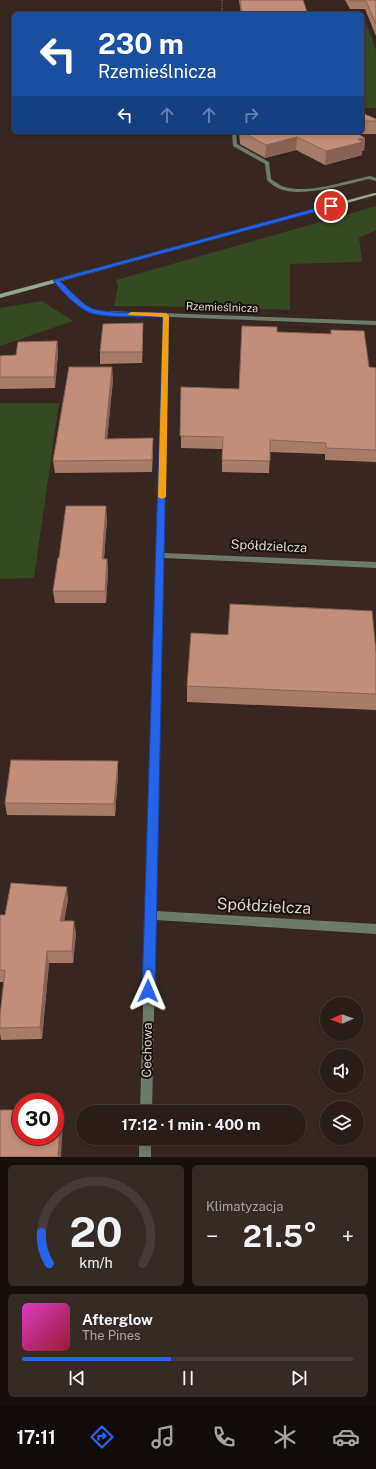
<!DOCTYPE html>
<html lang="pl">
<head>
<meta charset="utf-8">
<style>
	:root { --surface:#2a1d18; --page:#362a25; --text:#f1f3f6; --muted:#a5a2a2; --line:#463b37; --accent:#2563eb }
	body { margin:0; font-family:"Public Sans",sans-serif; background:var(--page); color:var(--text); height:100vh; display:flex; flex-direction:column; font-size:15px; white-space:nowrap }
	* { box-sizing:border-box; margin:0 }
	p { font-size:13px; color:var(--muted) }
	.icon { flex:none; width:22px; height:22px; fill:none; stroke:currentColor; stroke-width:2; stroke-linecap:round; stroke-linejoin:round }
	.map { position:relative; height:1157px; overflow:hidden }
	.drawer { display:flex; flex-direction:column; gap:8px; padding:8px; background:#17100d; flex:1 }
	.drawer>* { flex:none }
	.banner { position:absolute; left:12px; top:12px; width:352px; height:122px; border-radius:6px; box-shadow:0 2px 6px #0003,0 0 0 1px var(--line); background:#1a4fa0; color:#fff; overflow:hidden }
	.needle { width:26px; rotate:268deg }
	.buttons { position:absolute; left:320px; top:997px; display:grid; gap:8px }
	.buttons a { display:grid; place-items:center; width:44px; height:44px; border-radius:50%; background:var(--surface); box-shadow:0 2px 6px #0003,0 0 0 1px var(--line); font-size:20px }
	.speed { position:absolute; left:12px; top:1093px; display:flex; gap:8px; font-size:20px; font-weight:700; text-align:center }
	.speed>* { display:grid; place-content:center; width:52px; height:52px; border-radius:50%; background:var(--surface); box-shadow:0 2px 6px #0003,0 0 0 1px var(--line); line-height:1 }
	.speed .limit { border:6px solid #d22; background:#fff; color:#111 }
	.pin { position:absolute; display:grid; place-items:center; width:34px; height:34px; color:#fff; margin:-17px; border:2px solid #fff; border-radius:50%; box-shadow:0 1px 4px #0007 }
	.me { position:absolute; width:44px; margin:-22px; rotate:1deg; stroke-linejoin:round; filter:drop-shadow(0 0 3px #0008) }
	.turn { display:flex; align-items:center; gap:14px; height:84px; padding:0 20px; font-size:18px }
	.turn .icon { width:52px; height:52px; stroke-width:2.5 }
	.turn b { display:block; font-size:28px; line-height:34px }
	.lanes { display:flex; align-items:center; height:38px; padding:0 20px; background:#0003; justify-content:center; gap:20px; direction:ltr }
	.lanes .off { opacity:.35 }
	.big { font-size:30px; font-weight:700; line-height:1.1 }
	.drawer .widget { flex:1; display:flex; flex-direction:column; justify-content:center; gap:6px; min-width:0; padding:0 14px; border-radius:6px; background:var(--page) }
	.drawer .dial { align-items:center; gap:0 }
	.dial svg { height:104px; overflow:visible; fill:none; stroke:var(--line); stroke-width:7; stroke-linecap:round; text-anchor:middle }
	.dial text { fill:var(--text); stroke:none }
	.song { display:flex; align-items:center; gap:12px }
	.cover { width:48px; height:48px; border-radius:6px; background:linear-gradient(135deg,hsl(310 70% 55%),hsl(350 70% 35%)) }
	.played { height:4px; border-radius:2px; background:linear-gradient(90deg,var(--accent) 45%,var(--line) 45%) }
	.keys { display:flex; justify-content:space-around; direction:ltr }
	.heat { display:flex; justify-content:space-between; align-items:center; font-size:22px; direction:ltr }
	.drawer .tiles { flex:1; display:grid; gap:8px; grid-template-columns:1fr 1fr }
	.widget:last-child { grid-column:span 2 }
	.trip { position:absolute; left:76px; top:1105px; width:230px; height:40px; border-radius:20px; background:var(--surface); box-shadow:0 2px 6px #0003,0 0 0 1px var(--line); font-weight:700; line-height:40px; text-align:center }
	.dock { display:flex; height:64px; justify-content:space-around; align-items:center; background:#110c0a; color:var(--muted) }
	.dock .icon { width:28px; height:28px }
	.dock .current { color:var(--accent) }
	.dock b { font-size:18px; color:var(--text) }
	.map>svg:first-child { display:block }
</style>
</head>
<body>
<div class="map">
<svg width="376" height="1157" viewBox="0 0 376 1157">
	<rect width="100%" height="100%" fill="#382720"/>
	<g fill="#354922">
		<polygon points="362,20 365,20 376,50 376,108 362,108"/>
		<polygon points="376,206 376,230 359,238 362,262 290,264 290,310 149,306 114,306 118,286 116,280"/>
		<polygon points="42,301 73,321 0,346 0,308"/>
		<polygon points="0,403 59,403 34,578 0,579"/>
	</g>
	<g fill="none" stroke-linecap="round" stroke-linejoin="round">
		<polyline stroke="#84756f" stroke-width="1" stroke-dasharray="1 1" stroke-linecap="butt" points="222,0 222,14"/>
		<path fill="#6d7c6a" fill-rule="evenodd" d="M232,132H236L237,144L269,162L271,179C276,182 280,186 285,187C310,194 345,181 370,176L376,178V181L369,179C346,184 302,198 280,189C275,187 270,183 267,180L265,164L233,146Z"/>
		<g fill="#6d7c6a" fill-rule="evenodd">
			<path d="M54,279H58L83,303L92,309L105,311L376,321V325L169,317L164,553L376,562V568L164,558L156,911L376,924V934L156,920L152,1112H140L163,317C145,316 101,318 86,310C74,303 64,291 54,281Z"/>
			<rect x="139" y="1138" width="12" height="19"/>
		</g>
		<polygon fill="#92a98c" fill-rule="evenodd" points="374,193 376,193 376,195 0,298 0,294"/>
	</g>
	<g fill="#a87a68">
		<polygon points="239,0 303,0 307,12 307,14 241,14"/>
		<polygon points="345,0 376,0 376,36 365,9 350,9"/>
		<polygon points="362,113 376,119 376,134 358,134 365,138 364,151 362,151 362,155 325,165 296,150 265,158 240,144 239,132 362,132"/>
		<polygon points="143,323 143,334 142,363 100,364 100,352"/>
		<polygon points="331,330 369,367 376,368 376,462 325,460 325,454 270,452 269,473 222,472 222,449 181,448 181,387 239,389 277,332 331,334"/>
		<polygon points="57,341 58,353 55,388 0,389 0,356 16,355"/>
		<polygon points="113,379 107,439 153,438 152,472 55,473 53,461"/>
		<polygon points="107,519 104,559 107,559 108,571 106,603 55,603 53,591 59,558"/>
		<polygon points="376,652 376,710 187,702 187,686"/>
		<polygon points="118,761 118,773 115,816 7,815 5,803"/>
		<polygon points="68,899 64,921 76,933 73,963 49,963 42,1039 1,1040 0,1034 0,1016 4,982 0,982 0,915 5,915"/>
	</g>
	<g fill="#886355">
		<polygon points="297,137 296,150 265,158 266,145"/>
		<polygon points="365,138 364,151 362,151 362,155 325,165 326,151 358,139"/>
		<polygon points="143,323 143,334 142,363 142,352"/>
		<polygon points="57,341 58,353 55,388 54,377"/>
		<polygon points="112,367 113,379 106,451 105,439"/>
		<polygon points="153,438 153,450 152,472 152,460"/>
		<polygon points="106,506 107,519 103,571 102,559"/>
		<polygon points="107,559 108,571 106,603 105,591"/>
		<polygon points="118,761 118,773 115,816 114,804"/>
		<polygon points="67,887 68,899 62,933 60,921"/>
		<polygon points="74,921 76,933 73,963 72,951"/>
		<polygon points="47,951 49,963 42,1039 40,1027"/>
		<polygon points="61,1109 63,1120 61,1157 58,1157"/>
	</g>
	<g fill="#c38e79" stroke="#886355">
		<polygon points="240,0 303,0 307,12 242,12"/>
		<polygon points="350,0 376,0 376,24 366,1 351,1"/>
		<polygon points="362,113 376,119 376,121 362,121"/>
		<polygon points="242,132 354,132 365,138 358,139 363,142 326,151 297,137 266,145"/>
		<polygon points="143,323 142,352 100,352 103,324"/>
		<polygon points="242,326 277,327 277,332 331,334 331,330 364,331 369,367 376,368 376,450 326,448 326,443 270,440 270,461 222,460 223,437 180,436 181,387 239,389"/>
		<polygon points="57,341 54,377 0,377 0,356 16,355 18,342"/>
		<polygon points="69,367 112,367 105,439 153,438 152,460 53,461"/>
		<polygon points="66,506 106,506 102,559 107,559 105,591 53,591 58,558 59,558"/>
		<polygon points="230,604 372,611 376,652 376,694 187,686 191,633 228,635"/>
		<polygon points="11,760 118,761 114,804 5,803"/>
		<polygon points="11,883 67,887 60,921 74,921 72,951 47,951 40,1027 0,1028 0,1016 5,970 0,970 0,915 5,915"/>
		<polygon points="55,1109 61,1109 58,1157 0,1157 0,1110 21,1110 21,1136 55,1136"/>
	</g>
	<path fill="#2563eb" stroke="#184099" d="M331,204L333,206V207L60,281C70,290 79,302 91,308C104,314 150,313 166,313L169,315L155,991L153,995L148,997L144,995L142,991L163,317C143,316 105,319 88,312C77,307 60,290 53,280Z"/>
	<polygon fill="#f59e0b" points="131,312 166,313 169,315 166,497 162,499 158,497 163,317 129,315 128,314"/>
	<g text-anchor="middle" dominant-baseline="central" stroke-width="4" stroke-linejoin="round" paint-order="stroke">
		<g font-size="11" fill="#ded2cd" stroke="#1a120f">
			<text transform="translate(222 307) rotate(2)">Rzemieślnicza</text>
		</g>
		<g font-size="13" fill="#ded2cd" stroke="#1a120f">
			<text transform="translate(269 546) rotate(3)">Spółdzielcza</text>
			<text transform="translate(147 1050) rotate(-89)">Cechowa</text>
		</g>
		<g font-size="16" fill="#ded2cd" stroke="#1a120f">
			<text transform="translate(264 906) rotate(3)">Spółdzielcza</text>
		</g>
	</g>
</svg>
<div class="buttons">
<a><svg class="needle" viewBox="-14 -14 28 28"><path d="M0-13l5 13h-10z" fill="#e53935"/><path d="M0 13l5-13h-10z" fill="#a5a2a2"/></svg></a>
<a><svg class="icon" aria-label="sound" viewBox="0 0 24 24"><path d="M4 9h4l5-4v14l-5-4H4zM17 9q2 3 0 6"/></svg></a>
<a><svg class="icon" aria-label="layers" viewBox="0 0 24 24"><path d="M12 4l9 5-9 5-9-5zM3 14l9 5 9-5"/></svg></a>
</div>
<div class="speed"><div class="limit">30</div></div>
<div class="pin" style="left:331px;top:206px;background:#d93025"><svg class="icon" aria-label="arrive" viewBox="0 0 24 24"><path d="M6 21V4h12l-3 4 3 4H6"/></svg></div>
<svg class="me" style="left:148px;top:991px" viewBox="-20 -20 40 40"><path d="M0-17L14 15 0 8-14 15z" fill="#2563eb" stroke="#fff" stroke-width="4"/></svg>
<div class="trip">17:12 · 1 min · 400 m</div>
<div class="banner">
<div class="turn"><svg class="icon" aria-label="left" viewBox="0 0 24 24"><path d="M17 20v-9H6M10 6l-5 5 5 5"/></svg><div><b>230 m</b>Rzemieślnicza</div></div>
<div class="lanes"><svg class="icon" aria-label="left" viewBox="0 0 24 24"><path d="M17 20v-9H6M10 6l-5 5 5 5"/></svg><svg class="icon off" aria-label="ahead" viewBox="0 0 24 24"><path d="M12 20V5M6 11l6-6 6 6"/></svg><svg class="icon off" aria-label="ahead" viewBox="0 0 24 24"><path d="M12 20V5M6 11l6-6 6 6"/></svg><svg class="icon off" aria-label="right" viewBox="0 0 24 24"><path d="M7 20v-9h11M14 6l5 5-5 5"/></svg></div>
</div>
</div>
<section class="drawer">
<div class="tiles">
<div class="widget dial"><svg viewBox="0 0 100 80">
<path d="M14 69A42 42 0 1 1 86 69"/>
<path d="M14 69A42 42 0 0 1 8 45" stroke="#2563eb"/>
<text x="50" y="56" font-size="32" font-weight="700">20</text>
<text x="50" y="72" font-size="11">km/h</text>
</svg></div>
<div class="widget"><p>Klimatyzacja</p>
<div class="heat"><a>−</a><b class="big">21.5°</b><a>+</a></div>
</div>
<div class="widget">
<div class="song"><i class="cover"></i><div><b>Afterglow</b><p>The Pines</p></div></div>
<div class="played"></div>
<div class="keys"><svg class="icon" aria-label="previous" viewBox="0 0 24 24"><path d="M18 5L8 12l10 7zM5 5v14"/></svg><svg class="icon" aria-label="pause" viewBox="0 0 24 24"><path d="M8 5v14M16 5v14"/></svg><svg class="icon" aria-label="next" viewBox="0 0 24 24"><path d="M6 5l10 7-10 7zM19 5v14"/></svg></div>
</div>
</div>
</section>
<nav class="dock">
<b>17:11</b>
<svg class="icon current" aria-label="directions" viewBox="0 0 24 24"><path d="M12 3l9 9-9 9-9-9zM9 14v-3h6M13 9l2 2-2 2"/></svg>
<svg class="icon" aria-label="music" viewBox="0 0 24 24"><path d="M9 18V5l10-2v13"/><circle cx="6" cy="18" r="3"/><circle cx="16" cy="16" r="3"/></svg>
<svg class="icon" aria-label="phone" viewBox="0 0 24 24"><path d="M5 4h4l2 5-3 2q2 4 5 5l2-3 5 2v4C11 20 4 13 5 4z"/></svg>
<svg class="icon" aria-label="climate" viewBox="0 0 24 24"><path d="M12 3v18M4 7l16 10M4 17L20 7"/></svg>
<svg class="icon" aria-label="car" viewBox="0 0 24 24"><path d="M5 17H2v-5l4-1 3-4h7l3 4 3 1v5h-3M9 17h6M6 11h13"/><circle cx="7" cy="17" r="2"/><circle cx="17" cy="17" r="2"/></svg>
</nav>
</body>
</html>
